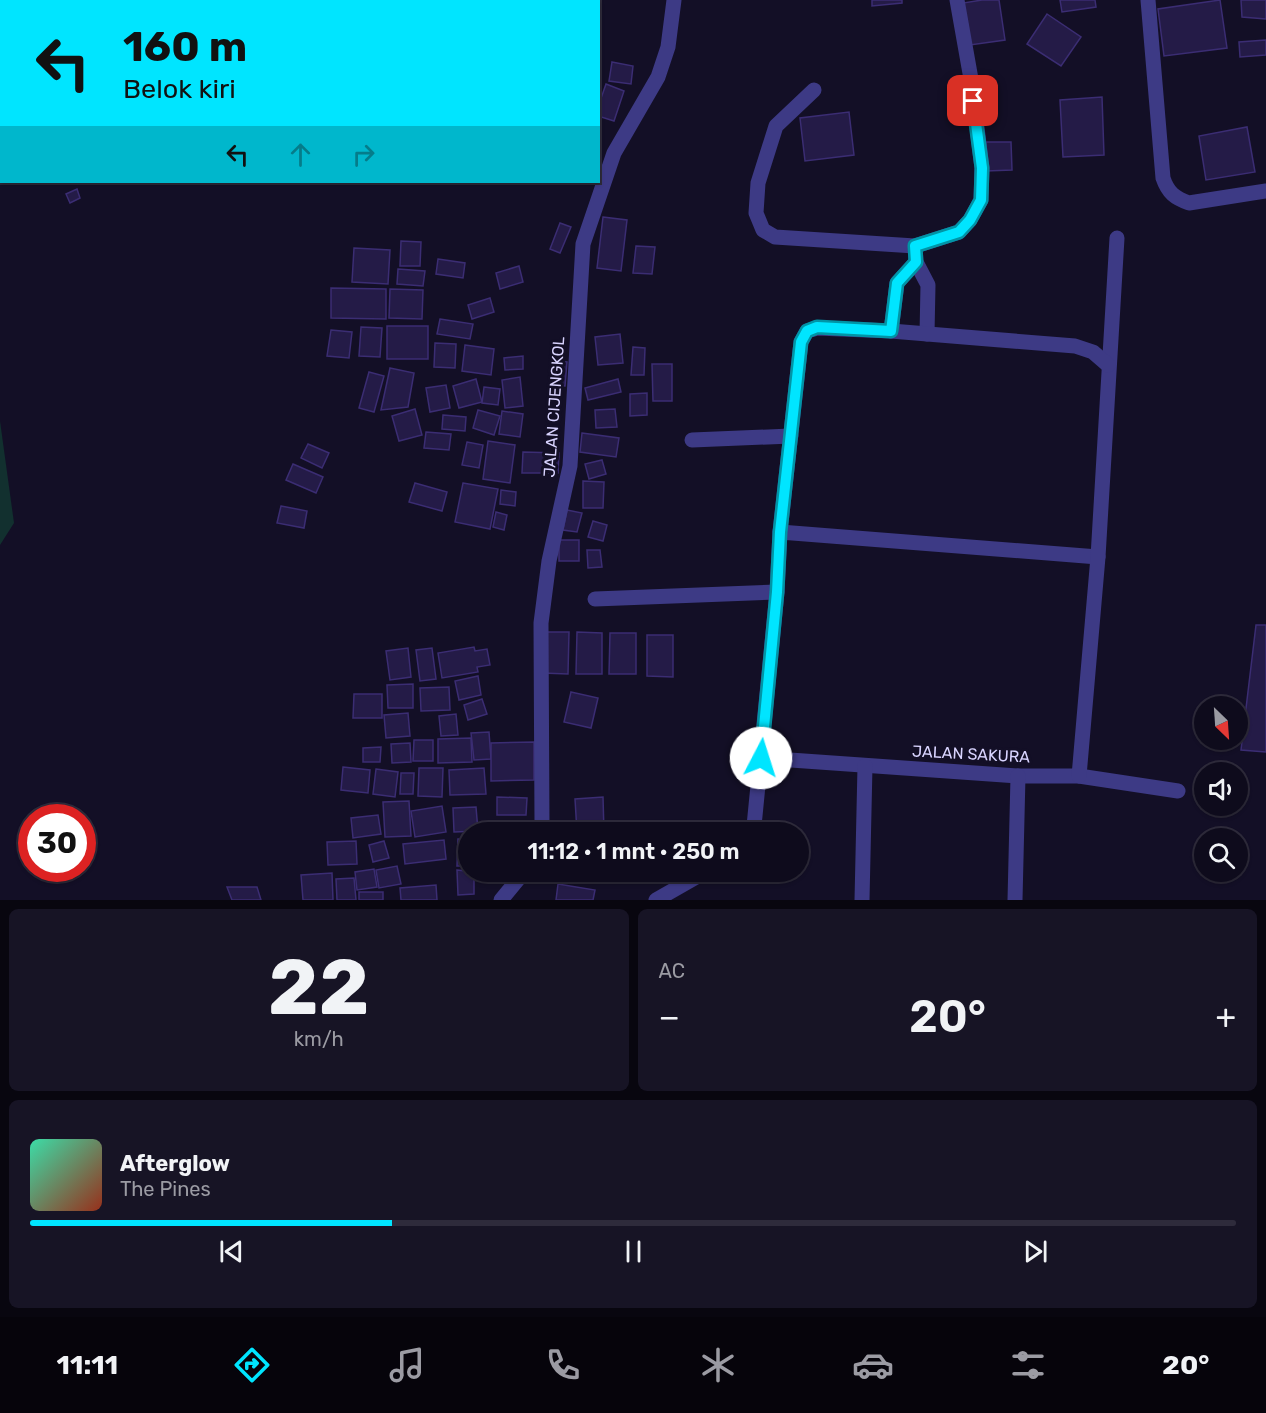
<!DOCTYPE html>
<html lang="id">
<head>
<meta charset="utf-8">
<style>
	:root { --surface:#0e0b1c; --page:#171425; --text:#f1f3f6; --muted:#9b9ba3; --line:#2e2b3b; --accent:#00e5ff }
	body { margin:0; font-family:Rubik,sans-serif; background:var(--page); color:var(--text); height:100vh; display:flex; flex-direction:column; font-size:22px; white-space:nowrap }
	* { box-sizing:border-box; margin:0 }
	p { font-size:20px; color:var(--muted) }
	.icon { flex:none; width:33px; height:33px; fill:none; stroke:currentColor; stroke-width:2; stroke-linecap:round; stroke-linejoin:round }
	.map { position:relative; height:900px; overflow:hidden }
	.panel { display:flex; flex-direction:column; gap:9px; padding:9px; background:#08060f; flex:1 }
	.panel>* { flex:none }
	.guide { position:absolute; left:0px; top:0px; width:600px; height:183px; box-shadow:0 2px 4px #0004,0 0 0 2px var(--line); background:#00e5ff; color:#111; overflow:hidden }
	.needle { width:39px; rotate:155deg }
	.controls { position:absolute; left:1194px; top:696px; display:grid; gap:12px }
	.controls a { display:grid; place-items:center; width:54px; height:54px; border-radius:50%; background:var(--surface); box-shadow:0 2px 4px #0004,0 0 0 2px var(--line); font-size:30px }
	.speed { position:absolute; left:18px; top:804px; display:flex; gap:12px; font-size:30px; font-weight:700; text-align:center }
	.speed>* { display:grid; place-content:center; width:78px; height:78px; border-radius:50%; background:var(--surface); box-shadow:0 2px 4px #0004,0 0 0 2px var(--line); line-height:1 }
	.speed .limit { border:9px solid #d22; background:#fff; color:#111 }
	.pin { position:absolute; display:grid; place-items:center; width:51px; height:51px; color:#fff; margin:-26px; border-radius:12px; box-shadow:0 3px 9px #0006 }
	.me { position:absolute; width:66px; margin:-33px; rotate:5deg; stroke-linejoin:round; filter:drop-shadow(0 0 4px #0008) }
	.turn { display:flex; align-items:center; gap:21px; height:126px; padding:0 24px; font-size:27px }
	.turn .icon { width:78px; height:78px; stroke-width:2.5 }
	.turn b { display:block; font-size:42px; line-height:51px }
	.lanes { display:flex; align-items:center; height:57px; padding:0 24px; background:#0003; justify-content:center; gap:30px; direction:ltr }
	.lanes .off { opacity:.35 }
	.big { font-size:45px; font-weight:600; line-height:1.1 }
	.panel .card { flex:1; display:flex; flex-direction:column; justify-content:center; gap:9px; min-width:0; padding:0 21px; border-radius:9px; background:var(--page) }
	.panel .dial { align-items:center; gap:0 }
	.dial b { font-size:78px; line-height:1 }
	.song { display:flex; align-items:center; gap:18px }
	.cover { width:72px; height:72px; border-radius:9px; background:linear-gradient(135deg,hsl(160 70% 55%),hsl(10 70% 35%)) }
	.played { height:6px; border-radius:3px; background:linear-gradient(90deg,var(--accent) 30%,var(--line) 30%) }
	.keys { display:flex; justify-content:space-around; direction:ltr }
	.heat { display:flex; justify-content:space-between; align-items:center; font-size:33px; direction:ltr }
	.panel .tiles { flex:1; display:grid; gap:9px; grid-template-columns:1fr 1fr }
	.card:last-child { grid-column:span 2 }
	.trip { position:absolute; left:458px; top:822px; width:351px; height:60px; border-radius:30px; background:var(--surface); box-shadow:0 2px 4px #0004,0 0 0 2px var(--line); font-weight:600; line-height:60px; text-align:center }
	.menu { display:flex; height:96px; justify-content:space-around; align-items:center; background:#06040b; color:var(--muted) }
	.menu .icon { width:42px; height:42px }
	.menu .active { color:var(--accent) }
	.menu b { font-size:27px; color:var(--text) }
	.map>svg:first-child { display:block }
</style>
</head>
<body>
<div class="map">
<svg width="1266" height="900" viewBox="0 0 1266 900">
	<rect width="100%" height="100%" fill="#130f26"/>
	<polygon fill="#12302f" points="0,421 14,523 0,545"/>
	<g fill="#241b47" stroke="#3b2d73" stroke-width="1.5">
		<polygon points="872,0 902,0 902,3 872,6"/>
		<polygon points="982,0 999,0 1005,40 970,45 963,3"/>
		<polygon points="1060,0 1095,0 1096,7 1062,12"/>
		<polygon points="1220,0 1227,48 1164,56 1158,9"/>
		<polygon points="1241,0 1266,0 1266,19 1242,17"/>
		<polygon points="1047,14 1081,37 1061,66 1027,44"/>
		<polygon points="1266,40 1266,55 1240,57 1239,42"/>
		<polygon points="612,62 633,66 631,84 609,81"/>
		<polygon points="606,84 624,91 614,121 598,116 598,107"/>
		<polygon points="1102,97 1104,155 1063,157 1060,100"/>
		<polygon points="849,112 854,155 805,161 800,118"/>
		<polygon points="1247,127 1255,172 1206,180 1199,136"/>
		<polygon points="986,142 1011,142 1012,170 986,171"/>
		<polygon points="77,189 80,198 70,203 66,194"/>
		<polygon points="603,217 627,220 621,271 597,268"/>
		<polygon points="560,223 571,227 560,253 550,249"/>
		<polygon points="401,241 421,242 420,266 400,266"/>
		<polygon points="636,246 655,247 652,274 633,273"/>
		<polygon points="354,248 390,250 388,284 352,282"/>
		<polygon points="438,259 465,263 463,278 436,274"/>
		<polygon points="519,266 523,282 500,289 496,273"/>
		<polygon points="398,269 425,271 423,286 397,284"/>
		<polygon points="331,288 386,289 386,319 331,318"/>
		<polygon points="390,289 423,290 422,319 389,318"/>
		<polygon points="490,298 494,312 472,319 468,305"/>
		<polygon points="440,319 473,324 470,339 437,334"/>
		<rect x="387" y="326" width="41" height="33"/>
		<polygon points="361,327 382,328 380,357 359,356"/>
		<polygon points="331,330 352,332 349,358 327,356"/>
		<polygon points="620,334 623,363 598,365 595,337"/>
		<polygon points="435,343 456,344 455,368 434,367"/>
		<polygon points="465,345 494,349 491,375 462,371"/>
		<polygon points="633,347 645,348 644,375 631,375"/>
		<polygon points="523,356 523,369 505,370 504,358"/>
		<polygon points="555,361 567,362 565,386 553,385"/>
		<polygon points="652,364 672,364 672,401 653,401"/>
		<polygon points="390,368 414,373 408,407 381,410"/>
		<polygon points="369,372 384,376 374,412 359,408"/>
		<polygon points="520,377 523,406 505,408 502,380"/>
		<polygon points="476,379 482,402 459,408 453,386"/>
		<polygon points="618,379 621,392 588,400 585,388"/>
		<polygon points="446,385 450,408 430,412 426,388"/>
		<polygon points="484,387 500,389 498,405 482,403"/>
		<polygon points="647,393 647,415 630,416 630,394"/>
		<polygon points="415,409 422,435 399,441 392,416"/>
		<polygon points="615,409 617,427 596,428 595,410"/>
		<polygon points="478,410 500,416 494,435 473,428"/>
		<polygon points="502,411 523,414 520,437 499,434"/>
		<polygon points="443,415 466,417 465,431 442,429"/>
		<polygon points="426,432 451,434 449,450 424,448"/>
		<polygon points="582,433 619,438 616,457 580,452"/>
		<polygon points="488,441 515,445 510,483 483,479"/>
		<polygon points="467,442 483,445 479,468 462,465"/>
		<polygon points="308,444 329,453 322,468 301,458"/>
		<polygon points="523,452 559,453 558,473 522,473"/>
		<polygon points="602,460 606,474 589,479 585,464"/>
		<polygon points="293,464 323,477 316,493 286,480"/>
		<polygon points="583,481 604,482 603,508 583,508"/>
		<polygon points="415,483 447,492 442,511 409,502"/>
		<polygon points="463,483 498,489 490,529 455,522"/>
		<polygon points="501,490 516,492 515,506 500,504"/>
		<polygon points="281,506 307,511 304,528 277,523"/>
		<polygon points="567,510 582,513 577,532 563,530"/>
		<polygon points="496,512 507,515 504,530 493,527"/>
		<polygon points="593,521 607,525 603,541 588,537"/>
		<rect x="559" y="540" width="20" height="21"/>
		<polygon points="587,550 600,550 602,567 588,568"/>
		<polygon points="1256,625 1266,625 1266,752 1241,750"/>
		<polygon points="543,632 569,632 568,674 542,673"/>
		<polygon points="577,632 602,633 602,674 576,674"/>
		<polygon points="610,633 636,633 636,674 609,674"/>
		<polygon points="647,635 673,635 673,677 647,676"/>
		<polygon points="474,647 475,651 487,649 490,665 477,667 478,672 442,678 438,653"/>
		<polygon points="408,648 411,677 390,680 386,651"/>
		<polygon points="432,648 436,679 420,681 416,650"/>
		<polygon points="478,676 481,695 459,700 455,681"/>
		<polygon points="413,684 413,708 388,708 387,685"/>
		<polygon points="449,687 450,710 421,711 420,688"/>
		<polygon points="571,692 598,698 591,728 564,722"/>
		<polygon points="354,694 382,694 382,718 353,718"/>
		<polygon points="482,699 487,714 468,720 464,705"/>
		<polygon points="408,713 410,736 386,738 384,715"/>
		<polygon points="456,714 458,735 441,736 439,716"/>
		<polygon points="489,732 491,759 474,760 471,733"/>
		<polygon points="471,738 472,762 438,763 438,739"/>
		<polygon points="414,740 433,740 433,761 413,761"/>
		<polygon points="534,742 534,780 491,781 491,743"/>
		<polygon points="410,743 411,762 392,763 391,744"/>
		<polygon points="381,747 380,762 363,762 363,748"/>
		<polygon points="343,767 370,770 368,793 341,790"/>
		<polygon points="419,768 443,768 442,797 418,796"/>
		<polygon points="484,768 486,794 450,795 449,770"/>
		<polygon points="376,769 398,772 395,797 373,794"/>
		<polygon points="401,773 414,773 413,794 400,794"/>
		<polygon points="497,797 527,798 526,815 497,815"/>
		<polygon points="603,797 604,832 577,832 575,799"/>
		<polygon points="409,801 411,836 385,837 383,802"/>
		<polygon points="442,806 446,832 415,837 411,811"/>
		<polygon points="476,807 478,831 454,832 453,808"/>
		<polygon points="378,815 381,834 353,838 351,818"/>
		<rect x="501" y="825" width="24" height="7"/>
		<polygon points="458,839 468,840 468,866 457,866"/>
		<polygon points="444,840 446,859 405,864 403,844"/>
		<polygon points="356,841 357,864 328,865 327,842"/>
		<polygon points="384,841 389,858 373,862 369,845"/>
		<polygon points="397,866 401,884 379,888 376,870"/>
		<polygon points="374,869 377,887 357,890 355,872"/>
		<polygon points="457,870 474,872 474,894 458,895"/>
		<polygon points="332,873 333,900 303,900 301,875"/>
		<polygon points="354,878 356,900 337,900 336,879"/>
		<polygon points="558,884 595,890 593,900 556,900"/>
		<polygon points="436,885 437,900 401,900 400,888"/>
		<polygon points="227,887 257,887 261,900 232,900"/>
		<rect x="359" y="892" width="24" height="8"/>
	</g>
	<g fill="none" stroke-linecap="round" stroke-linejoin="round">
		<g stroke="#3d3a85" stroke-width="15">
			<path d="M1148,0L1163,178C1168,193 1175,198 1189,203L1266,191"/>
			<polyline points="814,90 776,126 758,183 756,213 763,230 775,237 915,246 959,232 970,220 981,200 982,168 971,79 957,0"/>
			<polyline points="915,246 916,262 928,285 927,334"/>
			<polyline points="891,331 897,283 916,262"/>
			<polyline points="692,440 791,436"/>
			<polyline points="780,532 1098,557"/>
			<polyline points="595,599 777,592"/>
			<polyline points="761,758 1018,776 1079,776 1178,791"/>
			<polyline points="1079,776 1098,557 1117,238"/>
			<polyline points="539,832 542,825 541,623 549,561 570,466 583,244 614,153 658,77 668,47 674,0"/>
			<polyline points="751,832 754,826 777,592 780,532 801,342 807,331 817,328 891,331 1075,346 1093,352 1108,365"/>
			<polyline points="501,900 524,872"/>
			<polyline points="656,900 705,872"/>
			<polyline points="862,900 865,766"/>
			<polyline points="1015,900 1018,776"/>
		</g>
	</g>
	<g fill="none" stroke-linecap="round" stroke-linejoin="round">
		<defs>
			<polyline id="route" points="761,758 777,592 780,532 801,342 807,331 817,327 891,331 897,283 916,262 915,246 959,232 970,220 981,200 982,168 973,101"/>
		</defs>
		<use href="#route" stroke="#0095a6" stroke-width="15"/>
		<use href="#route" stroke="#00e5ff" stroke-width="10"/>
	</g>
	<g text-anchor="middle" dominant-baseline="central" stroke-width="6" stroke-linejoin="round" paint-order="stroke">
		<g font-size="16" fill="#d9d4ff" stroke="#130f26">
			<text transform="translate(554 407) rotate(-86)">JALAN CIJENGKOL</text>
			<text transform="translate(971 754) rotate(3)">JALAN SAKURA</text>
		</g>
	</g>
</svg>
<div class="controls">
<a><svg class="needle" viewBox="-14 -14 28 28"><path d="M0-13l5 13h-10z" fill="#e53935"/><path d="M0 13l5-13h-10z" fill="#9b9ba3"/></svg></a>
<a><svg class="icon" aria-label="sound" viewBox="0 0 24 24"><path d="M4 9h4l5-4v14l-5-4H4zM17 9q2 3 0 6"/></svg></a>
<a><svg class="icon" aria-label="search" viewBox="0 0 24 24"><circle cx="10" cy="10" r="6"/><path d="M15 15l6 6"/></svg></a>
</div>
<div class="speed"><div class="limit">30</div></div>
<div class="pin" style="left:973px;top:101px;background:#d93025"><svg class="icon" aria-label="arrive" viewBox="0 0 24 24"><path d="M6 21V4h12l-3 4 3 4H6"/></svg></div>
<svg class="me" style="left:761px;top:758px" viewBox="-20 -20 40 40"><circle r="19" fill="#fff"/><path d="M0-13L10 11 0 6-10 11z" fill="#00e5ff"/></svg>
<div class="trip">11:12 · 1 mnt · 250 m</div>
<div class="guide">
<div class="turn"><svg class="icon" aria-label="left" viewBox="0 0 24 24"><path d="M17 20v-9H6M10 6l-5 5 5 5"/></svg><div><b>160 m</b>Belok kiri</div></div>
<div class="lanes"><svg class="icon" aria-label="left" viewBox="0 0 24 24"><path d="M17 20v-9H6M10 6l-5 5 5 5"/></svg><svg class="icon off" aria-label="ahead" viewBox="0 0 24 24"><path d="M12 20V5M6 11l6-6 6 6"/></svg><svg class="icon off" aria-label="right" viewBox="0 0 24 24"><path d="M7 20v-9h11M14 6l5 5-5 5"/></svg></div>
</div>
</div>
<section class="panel">
<div class="tiles">
<div class="card dial"><b>22</b><p>km/h</p></div>
<div class="card"><p>AC</p>
<div class="heat"><a>−</a><b class="big">20°</b><a>+</a></div>
</div>
<div class="card">
<div class="song"><i class="cover"></i><div><b>Afterglow</b><p>The Pines</p></div></div>
<div class="played"></div>
<div class="keys"><svg class="icon" aria-label="previous" viewBox="0 0 24 24"><path d="M18 5L8 12l10 7zM5 5v14"/></svg><svg class="icon" aria-label="pause" viewBox="0 0 24 24"><path d="M8 5v14M16 5v14"/></svg><svg class="icon" aria-label="next" viewBox="0 0 24 24"><path d="M6 5l10 7-10 7zM19 5v14"/></svg></div>
</div>
</div>
</section>
<nav class="menu">
<b>11:11</b>
<svg class="icon active" aria-label="directions" viewBox="0 0 24 24"><path d="M12 3l9 9-9 9-9-9zM9 14v-3h6M13 9l2 2-2 2"/></svg>
<svg class="icon" aria-label="music" viewBox="0 0 24 24"><path d="M9 18V5l10-2v13"/><circle cx="6" cy="18" r="3"/><circle cx="16" cy="16" r="3"/></svg>
<svg class="icon" aria-label="phone" viewBox="0 0 24 24"><path d="M5 4h4l2 5-3 2q2 4 5 5l2-3 5 2v4C11 20 4 13 5 4z"/></svg>
<svg class="icon" aria-label="climate" viewBox="0 0 24 24"><path d="M12 3v18M4 7l16 10M4 17L20 7"/></svg>
<svg class="icon" aria-label="car" viewBox="0 0 24 24"><path d="M5 17H2v-5l4-1 3-4h7l3 4 3 1v5h-3M9 17h6M6 11h13"/><circle cx="7" cy="17" r="2"/><circle cx="17" cy="17" r="2"/></svg>
<svg class="icon" aria-label="filters" viewBox="0 0 24 24"><path d="M4 7h16M4 17h16"/><circle cx="9" cy="7" r="2"/><circle cx="15" cy="17" r="2"/></svg>
<b>20°</b>
</nav>
</body>
</html>
